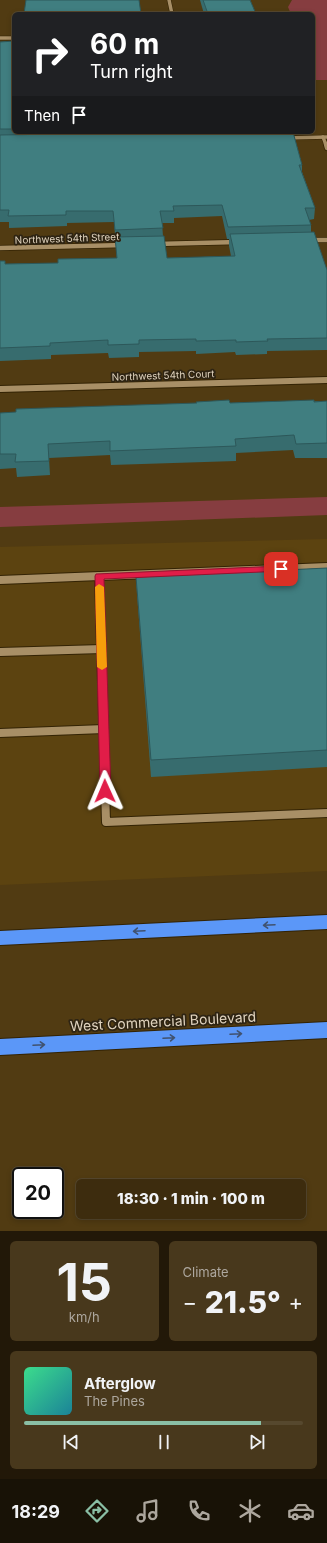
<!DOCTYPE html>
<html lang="en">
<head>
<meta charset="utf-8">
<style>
	:root { --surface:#3d2c0e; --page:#48381c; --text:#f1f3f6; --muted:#ada79e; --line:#56482e; --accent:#8abfa5 }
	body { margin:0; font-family:Inter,sans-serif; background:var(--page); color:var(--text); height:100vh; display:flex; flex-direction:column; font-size:15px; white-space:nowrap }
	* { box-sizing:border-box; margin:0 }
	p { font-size:13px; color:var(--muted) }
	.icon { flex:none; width:22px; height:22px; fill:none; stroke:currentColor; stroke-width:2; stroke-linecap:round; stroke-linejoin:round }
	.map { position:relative; height:1231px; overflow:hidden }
	.sheet { display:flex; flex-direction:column; gap:10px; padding:10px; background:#221808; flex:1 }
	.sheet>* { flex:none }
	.guide { position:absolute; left:12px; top:12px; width:303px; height:122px; border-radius:6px; box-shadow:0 2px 6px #0003,0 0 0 1px var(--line); background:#202124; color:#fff; overflow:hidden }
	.speed { position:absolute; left:12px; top:1167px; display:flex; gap:8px; font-size:20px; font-weight:700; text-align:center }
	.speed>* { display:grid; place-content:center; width:52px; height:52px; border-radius:50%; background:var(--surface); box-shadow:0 2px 6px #0003,0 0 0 1px var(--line); line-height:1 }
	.speed .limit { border:2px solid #111; border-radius:6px; background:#fff; color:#111 }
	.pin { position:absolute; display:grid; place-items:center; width:34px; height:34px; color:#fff; margin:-17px; border-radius:8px; box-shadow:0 2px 6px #0006 }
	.me { position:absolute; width:44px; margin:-22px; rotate:359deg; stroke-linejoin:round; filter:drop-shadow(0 0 3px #0008) }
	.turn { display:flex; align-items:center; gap:14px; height:84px; padding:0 12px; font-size:18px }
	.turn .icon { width:52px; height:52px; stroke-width:2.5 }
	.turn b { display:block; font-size:28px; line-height:34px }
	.then { display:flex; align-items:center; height:38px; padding:0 12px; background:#0003; gap:8px; font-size:15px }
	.big { font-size:30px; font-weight:800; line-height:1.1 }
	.sheet .card { flex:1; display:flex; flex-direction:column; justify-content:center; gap:6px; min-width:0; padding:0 14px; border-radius:6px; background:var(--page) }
	.sheet .dial { align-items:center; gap:0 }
	.dial b { font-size:52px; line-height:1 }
	.song { display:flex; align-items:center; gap:12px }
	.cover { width:48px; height:48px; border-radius:6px; background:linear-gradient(135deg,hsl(150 70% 55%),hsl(190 70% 35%)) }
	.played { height:4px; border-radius:2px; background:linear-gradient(90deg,var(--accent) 85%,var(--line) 85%) }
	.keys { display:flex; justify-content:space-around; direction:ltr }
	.heat { display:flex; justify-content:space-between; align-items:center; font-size:22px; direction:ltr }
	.sheet .tiles { flex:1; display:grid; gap:10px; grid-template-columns:1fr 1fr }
	.card:last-child { grid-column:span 2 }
	.trip { position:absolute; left:76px; top:1179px; width:230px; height:40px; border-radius:6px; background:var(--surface); box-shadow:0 2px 6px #0003,0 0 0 1px var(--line); font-weight:800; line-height:40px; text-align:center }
	.tab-bar { display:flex; height:64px; justify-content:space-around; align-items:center; background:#181206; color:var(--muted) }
	.tab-bar .icon { width:28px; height:28px }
	.tab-bar .selected { color:var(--accent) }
	.tab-bar b { font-size:18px; color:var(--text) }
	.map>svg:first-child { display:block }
</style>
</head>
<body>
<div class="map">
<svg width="327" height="1231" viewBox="0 0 327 1231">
	<rect width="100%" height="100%" fill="#513b12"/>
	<polygon fill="#5c4310" points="327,539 327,871 0,885 0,547"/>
	<polygon fill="#863d40" points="292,0 327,0 327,80 313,80 313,14 291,14 288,7"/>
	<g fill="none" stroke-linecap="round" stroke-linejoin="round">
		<polygon fill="#863d40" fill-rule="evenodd" points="327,497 327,515 0,527 0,507"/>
		<defs>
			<g id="minor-far3">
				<polyline points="169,0 172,14"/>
				<polyline points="0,38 14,38"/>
				<polyline points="323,137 326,145"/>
				<polyline points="285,138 327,137"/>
			</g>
			<g id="minor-far2">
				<polyline points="326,144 327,148"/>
				<polyline points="307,240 327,240"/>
				<polyline points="155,244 239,242"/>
				<polyline points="0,248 125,245"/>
			</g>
			<polyline id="minor-far1" points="0,389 327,380"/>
			<g id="minor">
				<polyline points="99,576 106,822 327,813"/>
				<polyline points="0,580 327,567"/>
				<polyline points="0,652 102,649"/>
				<polyline points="0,733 104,729"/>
			</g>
			<g id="highway">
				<polygon points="327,915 327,929 0,945 0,931"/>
				<polygon points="327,1022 327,1038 0,1055 0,1039"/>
			</g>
		</defs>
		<use href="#minor-far3" stroke="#332304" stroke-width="4.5"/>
		<use href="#minor-far2" stroke="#332304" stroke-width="6"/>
		<use href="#minor-far1" stroke="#332304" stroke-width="8"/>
		<use href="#minor" stroke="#332304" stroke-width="10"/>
		<use href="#highway" stroke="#332304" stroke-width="2"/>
		<use href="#minor-far3" stroke="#a88f66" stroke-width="3.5"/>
		<use href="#minor-far2" stroke="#a88f66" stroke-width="4.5"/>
		<use href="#minor-far1" stroke="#a88f66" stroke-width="6"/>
		<use href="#minor" stroke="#a88f66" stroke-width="8"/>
		<use href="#highway" fill="#5b97f8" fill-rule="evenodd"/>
	</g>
	<g fill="#376c6e" fill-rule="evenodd">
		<polygon points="200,0 250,0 256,14 204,14"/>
		<path d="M14,41V132H293L302,165V172L315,208L314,219L309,220L311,225V232L327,270V350L267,351V354L236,355L235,352L196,354V351L139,352V357L109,358L108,353L51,355V359L0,361V261H5V264L58,263L117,259L114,222L67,223V226L9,228V222H0V42ZM222,216L227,239H229V246L231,256L167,258L163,236L162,223H174V218Z"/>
		<polygon points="327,401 327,458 295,458 293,450 236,453 236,461 111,465 110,455 49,458 50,475 17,477 16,468 0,469 0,413 230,403"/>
		<polygon points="327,568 327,767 151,777 137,594 136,577"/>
	</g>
	<g fill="#407e80" stroke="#2d585a">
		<polygon points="26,0 139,0 141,14 24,14"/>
		<polygon points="203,0 250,0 256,14 208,14"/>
		<polygon points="14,41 14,129 0,129 0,42"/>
		<polygon points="177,132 293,132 302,165 299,165 315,208 305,208 311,225 228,227 222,205 173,206 174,211 160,211 163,228 115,230 113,211 66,211 66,215 8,216 9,210 0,210 0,135"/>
		<polygon points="314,232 327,270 327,338 267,339 268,341 236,342 236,340 196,341 196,339 139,340 139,344 108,345 108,340 50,343 50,346 0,348 0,261 5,261 5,264 58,263 58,259 117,258 115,237 164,236 167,258 235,256 230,234"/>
		<polygon points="229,400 230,403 314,400 314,402 327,401 327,443 296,444 294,435 235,439 236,446 110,451 110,441 48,444 49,461 15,462 16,454 0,454 0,413 16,412 16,409 197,403 196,402"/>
		<polygon points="327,568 327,750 151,760 136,577"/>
	</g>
	<defs><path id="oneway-shaft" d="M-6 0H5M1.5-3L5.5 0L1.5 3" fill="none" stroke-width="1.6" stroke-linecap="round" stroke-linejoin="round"/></defs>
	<g stroke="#40526f">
		<use href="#oneway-shaft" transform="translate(269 925) rotate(177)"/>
		<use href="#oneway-shaft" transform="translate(139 931) rotate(177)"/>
		<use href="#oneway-shaft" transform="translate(236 1034) rotate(-3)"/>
		<use href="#oneway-shaft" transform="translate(169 1038) rotate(-3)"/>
		<use href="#oneway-shaft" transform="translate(39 1045) rotate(-3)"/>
	</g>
	<polygon fill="#e11d48" stroke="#92132f" points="281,566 286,569 284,571 104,579 111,791 109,794 105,795 102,794 100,791 95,576 96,574"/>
	<polygon fill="#f59e0b" points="99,584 104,587 107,667 102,670 97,667 95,587"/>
	<g text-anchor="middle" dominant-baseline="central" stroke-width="3.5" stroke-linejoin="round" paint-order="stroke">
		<g font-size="10" fill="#e0d3be" stroke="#2e2413">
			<text transform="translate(67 238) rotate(-2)">Northwest 54th Street</text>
			<text transform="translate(163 375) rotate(-2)">Northwest 54th Court</text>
		</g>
		<g font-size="14" fill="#e0d3be" stroke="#2e2413">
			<text transform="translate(163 1021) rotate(-3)">West Commercial Boulevard</text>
		</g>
	</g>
</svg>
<div class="speed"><div class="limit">20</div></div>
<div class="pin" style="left:281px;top:569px;background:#d93025"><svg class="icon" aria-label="arrive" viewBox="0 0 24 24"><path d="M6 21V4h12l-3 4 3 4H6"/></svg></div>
<svg class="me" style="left:105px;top:791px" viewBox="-20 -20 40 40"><path d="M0-17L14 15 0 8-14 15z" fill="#e11d48" stroke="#fff" stroke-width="4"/></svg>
<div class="trip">18:30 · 1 min · 100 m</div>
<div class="guide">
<div class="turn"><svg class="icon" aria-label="right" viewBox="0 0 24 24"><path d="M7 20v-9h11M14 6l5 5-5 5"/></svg><div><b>60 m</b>Turn right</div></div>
<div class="then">Then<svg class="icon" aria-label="arrive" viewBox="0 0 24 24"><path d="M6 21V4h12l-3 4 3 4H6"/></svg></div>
</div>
</div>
<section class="sheet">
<div class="tiles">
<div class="card dial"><b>15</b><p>km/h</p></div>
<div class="card"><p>Climate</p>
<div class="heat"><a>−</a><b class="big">21.5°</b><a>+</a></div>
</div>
<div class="card">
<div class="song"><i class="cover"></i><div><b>Afterglow</b><p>The Pines</p></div></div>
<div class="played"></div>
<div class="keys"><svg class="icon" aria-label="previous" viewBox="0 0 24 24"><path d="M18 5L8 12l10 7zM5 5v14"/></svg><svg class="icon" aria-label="pause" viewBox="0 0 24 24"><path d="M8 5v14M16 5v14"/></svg><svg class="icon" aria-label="next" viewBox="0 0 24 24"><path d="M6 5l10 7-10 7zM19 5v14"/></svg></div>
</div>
</div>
</section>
<nav class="tab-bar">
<b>18:29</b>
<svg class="icon selected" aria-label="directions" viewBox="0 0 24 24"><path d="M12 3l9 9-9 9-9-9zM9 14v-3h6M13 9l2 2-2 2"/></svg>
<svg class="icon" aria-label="music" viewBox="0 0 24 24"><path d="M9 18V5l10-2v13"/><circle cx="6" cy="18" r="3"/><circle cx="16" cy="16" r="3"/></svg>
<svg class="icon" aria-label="phone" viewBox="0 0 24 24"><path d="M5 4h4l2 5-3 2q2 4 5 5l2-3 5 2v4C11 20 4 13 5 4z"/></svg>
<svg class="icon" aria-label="climate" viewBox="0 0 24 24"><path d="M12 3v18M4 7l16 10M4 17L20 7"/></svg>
<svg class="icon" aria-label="car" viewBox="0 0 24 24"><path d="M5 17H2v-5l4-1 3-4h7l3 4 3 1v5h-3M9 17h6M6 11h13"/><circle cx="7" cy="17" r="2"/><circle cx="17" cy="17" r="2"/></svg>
</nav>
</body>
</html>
